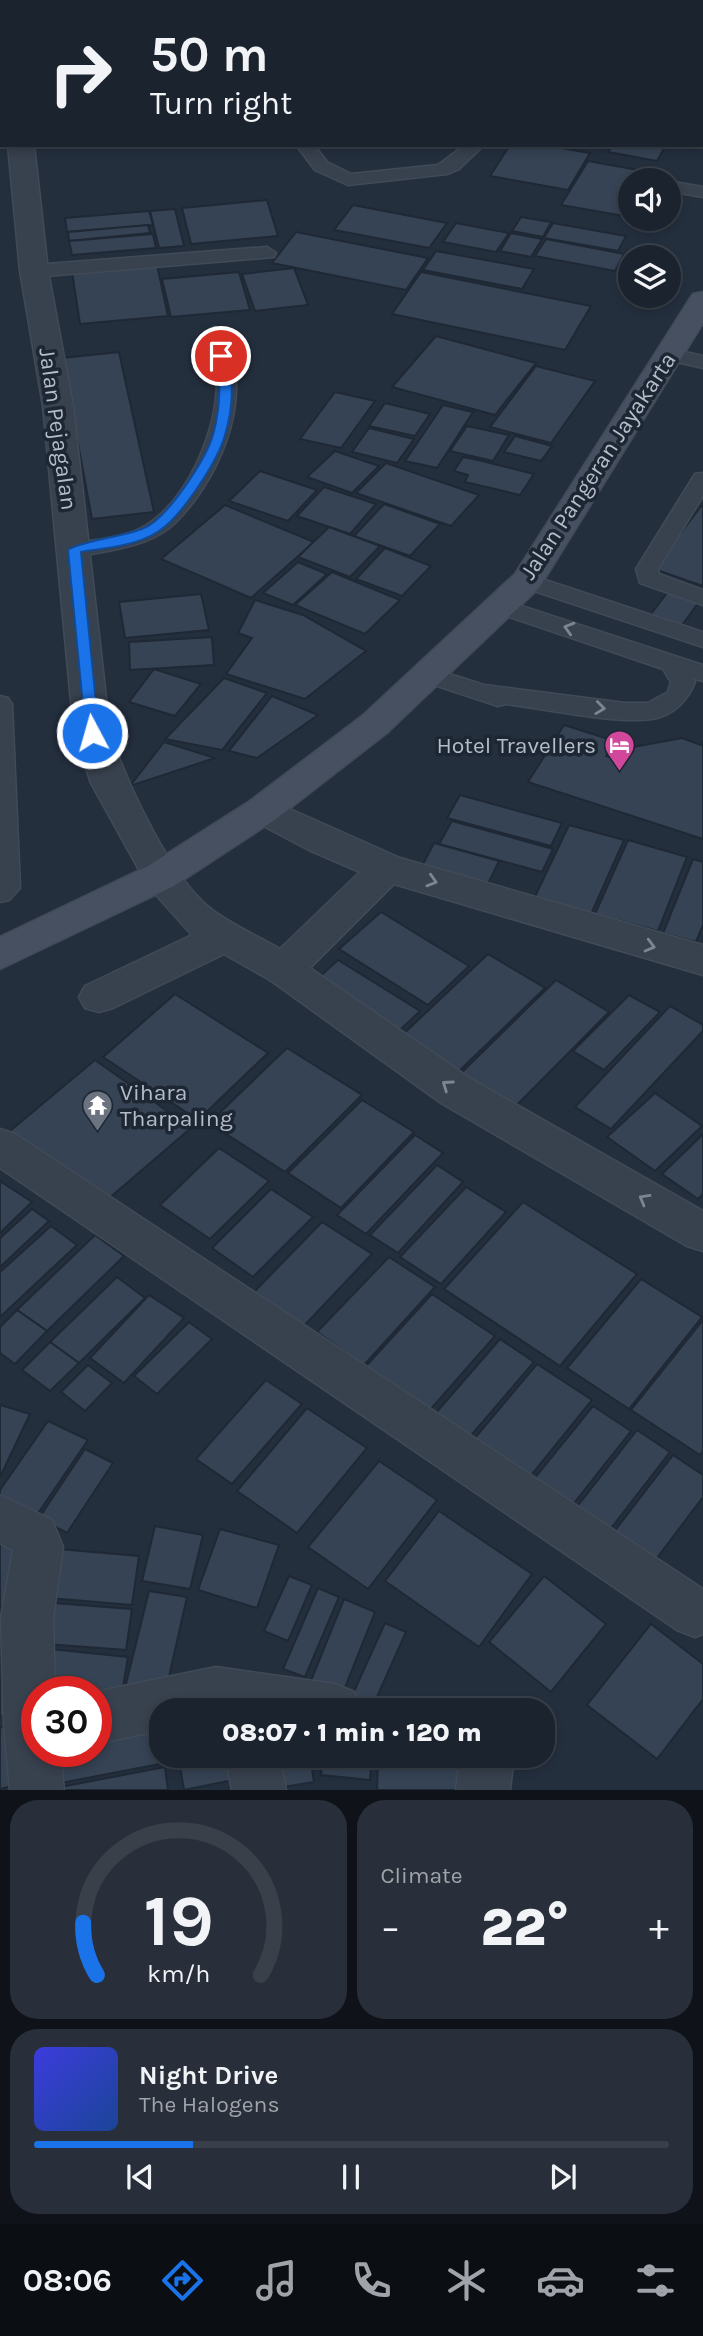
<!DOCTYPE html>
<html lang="en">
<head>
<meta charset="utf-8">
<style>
	:root { --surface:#1b232e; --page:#282f3a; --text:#f1f3f6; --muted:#a0a4aa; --line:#39404a; --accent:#1a73e8 }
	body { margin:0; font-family:Karla,sans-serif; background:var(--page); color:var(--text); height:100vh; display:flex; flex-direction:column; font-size:26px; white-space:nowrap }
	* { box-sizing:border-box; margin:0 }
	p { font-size:23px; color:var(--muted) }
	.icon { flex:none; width:38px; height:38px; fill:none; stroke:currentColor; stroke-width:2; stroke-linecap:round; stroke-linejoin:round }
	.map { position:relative; height:1790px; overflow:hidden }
	.side { display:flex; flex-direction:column; gap:10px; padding:10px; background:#0f1319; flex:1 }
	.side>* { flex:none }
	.guide { position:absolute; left:0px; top:0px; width:704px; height:147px; box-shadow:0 4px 10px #0003,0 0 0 2px var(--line); background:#1b232e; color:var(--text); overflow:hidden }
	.controls { position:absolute; left:618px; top:168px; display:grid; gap:14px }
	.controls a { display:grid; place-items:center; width:63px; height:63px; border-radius:50%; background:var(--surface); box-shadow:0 4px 10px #0003,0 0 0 2px var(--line); font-size:35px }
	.speed { position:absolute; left:21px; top:1676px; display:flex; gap:14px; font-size:35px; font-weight:700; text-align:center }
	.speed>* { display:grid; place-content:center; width:91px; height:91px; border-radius:50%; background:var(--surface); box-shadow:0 4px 10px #0003,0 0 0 2px var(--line); line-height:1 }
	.speed .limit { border:10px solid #d22; background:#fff; color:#111 }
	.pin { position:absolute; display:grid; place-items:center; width:60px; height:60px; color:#fff; margin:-30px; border:4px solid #fff; border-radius:50%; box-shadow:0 2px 7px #0007 }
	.me { position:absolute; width:77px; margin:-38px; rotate:354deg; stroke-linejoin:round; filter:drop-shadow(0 0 5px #0008) }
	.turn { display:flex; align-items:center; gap:24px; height:147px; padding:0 35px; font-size:32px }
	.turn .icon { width:91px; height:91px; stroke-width:2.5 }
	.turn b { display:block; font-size:49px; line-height:60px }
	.big { font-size:52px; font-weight:800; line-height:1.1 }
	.side .card { flex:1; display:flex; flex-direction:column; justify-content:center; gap:10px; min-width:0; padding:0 24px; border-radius:28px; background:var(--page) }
	.side .dial { align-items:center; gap:0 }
	.dial svg { height:182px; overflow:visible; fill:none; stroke:var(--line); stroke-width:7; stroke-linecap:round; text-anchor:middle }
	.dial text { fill:var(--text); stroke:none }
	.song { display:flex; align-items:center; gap:21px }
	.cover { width:84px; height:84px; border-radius:10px; background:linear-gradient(135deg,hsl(240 70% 55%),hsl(220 70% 35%)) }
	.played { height:7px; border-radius:4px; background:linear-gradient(90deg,var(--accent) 25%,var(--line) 25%) }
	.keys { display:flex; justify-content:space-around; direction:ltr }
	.heat { display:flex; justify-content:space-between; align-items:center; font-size:38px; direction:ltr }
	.side .tiles { flex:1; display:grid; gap:10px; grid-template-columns:1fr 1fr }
	.card:last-child { grid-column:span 2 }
	.trip { position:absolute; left:149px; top:1698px; width:406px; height:70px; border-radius:28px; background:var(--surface); box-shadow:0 4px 10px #0003,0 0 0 2px var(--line); font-weight:800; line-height:70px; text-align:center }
	.menu { display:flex; height:112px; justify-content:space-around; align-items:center; background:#0b0e12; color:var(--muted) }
	.menu .icon { width:49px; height:49px }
	.menu .current { color:var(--accent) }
	.menu b { font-size:32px; color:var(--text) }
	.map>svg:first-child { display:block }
</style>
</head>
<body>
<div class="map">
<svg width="703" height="1790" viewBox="0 0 703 1790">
	<rect width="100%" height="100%" fill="#242f3e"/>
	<g fill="#364354" stroke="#1f2835" stroke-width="2">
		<polygon points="310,0 413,0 306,2"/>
		<polygon points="510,145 544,145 590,153 568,190 490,176"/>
		<polygon points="613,145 666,145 657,161 608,152"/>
		<polygon points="588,161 666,175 663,180 630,180 630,217 561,205"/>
		<polygon points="267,200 278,236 191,244 182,208"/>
		<polygon points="353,205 447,223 429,248 334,230"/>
		<polygon points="175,209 184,246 159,248 150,211"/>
		<polygon points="149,211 153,225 67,232 65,218"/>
		<polygon points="521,217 551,222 543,237 512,231"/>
		<polygon points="456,223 509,233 496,252 443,242"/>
		<polygon points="553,223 626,236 618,251 544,238"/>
		<polygon points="148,225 150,233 69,241 68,232"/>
		<polygon points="296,232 428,258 406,290 272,263"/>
		<polygon points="511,233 542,239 531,257 500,251"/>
		<polygon points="153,234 156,248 72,255 69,241"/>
		<polygon points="546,239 624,254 615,271 535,256"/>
		<polygon points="436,251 534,269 522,289 423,270"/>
		<polygon points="157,265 168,316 80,324 72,272"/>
		<polygon points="294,268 308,305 255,311 242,274"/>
		<polygon points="239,272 250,310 171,317 162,279"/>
		<polygon points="421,272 591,306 565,350 392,314"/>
		<polygon points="436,336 536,363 495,415 392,387"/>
		<polygon points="119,352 154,512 92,519 62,358"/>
		<polygon points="536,366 595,381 551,443 490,427"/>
		<polygon points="335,392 375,401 341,448 300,439"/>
		<polygon points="385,403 430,414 415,436 369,426"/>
		<polygon points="443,405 473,412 437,468 405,461"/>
		<polygon points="467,426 509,435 493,461 450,451"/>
		<polygon points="369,428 414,439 397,463 352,452"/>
		<polygon points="515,436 552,446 541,461 504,452"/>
		<polygon points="335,451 379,466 352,493 307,477"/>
		<polygon points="463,457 478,460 534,474 520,495 465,482 468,475 454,471"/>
		<polygon points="386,463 479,495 451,526 356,493"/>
		<polygon points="260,471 317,490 288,521 229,501"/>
		<polygon points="324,487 376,504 350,534 297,516"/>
		<polygon points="384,504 440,524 410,556 354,536"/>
		<polygon points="225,505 314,542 251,598 161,559"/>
		<polygon points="701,506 703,507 703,586 654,569"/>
		<polygon points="329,527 380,546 350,577 298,557"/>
		<polygon points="385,548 431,566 402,596 356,579"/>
		<polygon points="298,562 327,574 293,605 263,593"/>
		<polygon points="332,572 400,600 365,634 295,605"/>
		<polygon points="670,589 701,599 680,628 648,618"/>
		<polygon points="201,594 209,630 125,638 119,602"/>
		<polygon points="255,600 303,615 366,651 305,699 226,674 252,638 238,633"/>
		<polygon points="212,637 214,665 130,670 129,642"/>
		<polygon points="154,669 201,684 175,716 129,702"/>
		<polygon points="224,678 267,693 222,750 165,739"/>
		<polygon points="272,696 318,715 257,758 229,751"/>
		<polygon points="564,725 615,741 606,756 623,762 633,747 682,738 701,745 703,741 703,839 528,782"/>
		<polygon points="164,742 215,758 130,786"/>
		<polygon points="460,795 562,823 551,846 447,818"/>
		<polygon points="452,821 553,849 542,872 439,844"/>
		<polygon points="569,825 624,840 588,921 531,905"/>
		<polygon points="628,840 687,857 658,931 595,914"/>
		<polygon points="434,843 499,861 487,886 421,868"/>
		<polygon points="693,859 703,862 703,925 696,942 663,933"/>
		<polygon points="381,912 469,966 428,1005 339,949"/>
		<polygon points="488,954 545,988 455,1075 398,1039"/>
		<polygon points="338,960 420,1011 398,1032 316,980"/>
		<polygon points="556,980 609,1012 511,1111 457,1077"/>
		<polygon points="175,994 268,1053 198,1120 103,1057"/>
		<polygon points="629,995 660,1012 604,1070 573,1051"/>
		<polygon points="670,1006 703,1025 703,1031 611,1129 575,1107"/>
		<polygon points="287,1048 362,1095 285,1172 209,1123"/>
		<polygon points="95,1060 191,1128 100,1206 4,1136"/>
		<polygon points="655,1093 702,1126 655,1171 607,1137"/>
		<polygon points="362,1100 414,1132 341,1208 288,1173"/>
		<polygon points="703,1134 703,1194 698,1199 662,1174"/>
		<polygon points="415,1135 443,1153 366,1234 337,1215"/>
		<polygon points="219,1148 269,1181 210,1239 160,1205"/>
		<polygon points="437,1165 463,1182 398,1253 370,1235"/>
		<polygon points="0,1181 32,1202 0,1233"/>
		<polygon points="466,1187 506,1212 441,1284 400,1257"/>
		<polygon points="271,1189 313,1217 253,1277 212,1248"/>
		<polygon points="523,1202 637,1274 560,1366 444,1289"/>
		<polygon points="32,1209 49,1221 0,1267 0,1238"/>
		<polygon points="322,1222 372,1254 301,1329 252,1294"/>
		<polygon points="51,1226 77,1245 0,1317 0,1272"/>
		<polygon points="95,1235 124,1256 47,1331 17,1310"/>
		<polygon points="389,1257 435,1287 364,1365 317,1332"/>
		<polygon points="117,1277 145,1298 79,1363 50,1342"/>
		<polygon points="641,1279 702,1317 629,1409 567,1368"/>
		<polygon points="432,1294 495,1336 430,1410 366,1366"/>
		<polygon points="149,1295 184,1318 124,1383 90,1358"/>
		<polygon points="17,1310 47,1331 15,1364 0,1353 0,1327"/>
		<polygon points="703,1320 703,1451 700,1455 631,1410"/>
		<polygon points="189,1322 212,1339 157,1394 134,1376"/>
		<polygon points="500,1339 534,1362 468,1439 434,1415"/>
		<polygon points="50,1342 79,1363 50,1391 22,1370"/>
		<polygon points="537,1364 592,1400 529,1478 474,1439"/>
		<polygon points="88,1365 112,1383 85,1411 61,1392"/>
		<polygon points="266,1380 302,1404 232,1484 196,1459"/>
		<polygon points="0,1405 30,1414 0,1477"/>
		<polygon points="593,1406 631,1431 571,1507 533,1480"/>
		<polygon points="307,1408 367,1448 297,1533 237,1491"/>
		<polygon points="48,1421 88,1440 30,1525 0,1509 0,1490"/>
		<polygon points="637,1430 670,1452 609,1531 576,1508"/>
		<polygon points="85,1449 113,1463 67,1533 39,1518"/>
		<polygon points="673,1455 703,1475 703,1497 654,1562 613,1533"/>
		<polygon points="379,1461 437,1500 368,1589 308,1547"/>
		<polygon points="439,1511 532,1574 479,1647 385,1581"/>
		<polygon points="155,1526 203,1535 190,1589 142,1581"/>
		<polygon points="220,1529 279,1545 257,1608 198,1590"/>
		<polygon points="0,1537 26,1541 8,1607 0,1606"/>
		<polygon points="58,1549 139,1556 132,1605 49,1598"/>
		<polygon points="289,1576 312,1585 288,1641 264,1631"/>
		<polygon points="544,1576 606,1624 551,1692 489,1642"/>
		<polygon points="318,1588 339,1597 305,1677 283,1669"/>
		<polygon points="149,1591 187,1597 164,1699 124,1692"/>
		<polygon points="344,1599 375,1612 342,1695 310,1683"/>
		<polygon points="53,1603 132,1609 126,1650 46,1644"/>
		<polygon points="385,1623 406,1632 372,1708 351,1698"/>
		<polygon points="651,1624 703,1664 703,1699 657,1759 587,1705"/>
		<polygon points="50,1649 128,1657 119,1711 96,1692 41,1692"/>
		<polygon points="0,1680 23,1684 13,1718 0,1716"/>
		<polygon points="158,1716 161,1755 164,1755 165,1763 45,1786 42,1752 96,1752 96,1728"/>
		<polygon points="0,1727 11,1728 24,1783 0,1789"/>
		<polygon points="178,1755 239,1755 243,1778 184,1790"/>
		<polygon points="260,1755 310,1755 314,1782 265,1790"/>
		<polygon points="323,1755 372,1755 370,1780 321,1775"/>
		<polygon points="378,1755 468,1755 468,1790 377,1790"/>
		<polygon points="165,1767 168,1790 50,1790 50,1789"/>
	</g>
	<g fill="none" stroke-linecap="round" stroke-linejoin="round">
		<defs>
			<g id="lane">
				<rect x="702" y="74" width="1" height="11"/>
				<polygon points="296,145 314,145 327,162 351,174 438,165 465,145 484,145 459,169 447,174 348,185 315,170"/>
				<polygon points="668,181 703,187 703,197 668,191"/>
				<polygon points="267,247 276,253 274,257 34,277 25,271 34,265"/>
				<path d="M214,327C226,330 227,341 230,352C250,408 216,482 176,522C158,540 133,546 108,551C95,553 79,558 66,555L63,550L66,545C92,539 121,540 145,526C189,499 217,430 217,380C217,364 209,348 204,333Z"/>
				<polygon points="671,349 703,356 703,368 664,359 661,355 664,351"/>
				<polygon points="703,473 703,496 658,569 659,574 703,590 703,605 640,583 636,569 695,474"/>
				<polygon points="527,574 703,632 703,647 519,586 516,581 519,576"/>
				<path d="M500,599L703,665V681L692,678L695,682C688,700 673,716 652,719C612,724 547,709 506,704L498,706L419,680L415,675L419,670L427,667L484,685L625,703H648L668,692L671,682L663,669L492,611L489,606L492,601Z"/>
				<polygon points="0,696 8,698 12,704 20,888 9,900 0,902"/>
			</g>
			<g id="street">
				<polygon points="236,0 261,0 235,2"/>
				<rect x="0" y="102" width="2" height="14"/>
				<path d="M8,145H34L48,271L73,406L110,733C127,783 171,881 215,912C235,926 259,937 280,949L360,872L309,850L250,819L244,810L250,801L263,797L400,858L703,945V975L394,884L310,968L471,1079L703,1211V1251L687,1246L441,1103L270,980L224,954L113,1008L99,1012L85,1008L79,997L85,986L192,935L148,886L91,783L74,733L43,406L20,271Z"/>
				<polygon points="0,1129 15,1134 703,1589 703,1634 695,1637 677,1630 0,1168"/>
				<polygon points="0,1495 52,1520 63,1547 53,1618 55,1692 37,1692 37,1752 60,1752 64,1790 10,1790 4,1726 1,1618 13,1550 0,1543"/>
				<polygon points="216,1667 335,1684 354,1692 361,1710 161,1710 161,1730 96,1744 95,1692"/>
				<polygon points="225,1755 279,1755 286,1790 232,1790"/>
				<polygon points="460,1755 514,1755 510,1790 456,1790"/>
			</g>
			<polygon id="secondary" points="703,292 703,323 539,588 388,732 276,819 174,886 0,969 0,937 148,866 250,801 362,716 515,574 689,300 693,294"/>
		</defs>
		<use href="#lane" stroke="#414a57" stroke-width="3"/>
		<use href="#street" stroke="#414a57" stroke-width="3"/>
		<use href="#secondary" stroke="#414a57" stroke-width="3"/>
		<use href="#lane" fill="#38414e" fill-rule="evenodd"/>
		<use href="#street" fill="#38414e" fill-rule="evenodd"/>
		<use href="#secondary" fill="#465061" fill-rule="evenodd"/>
	</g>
	<defs><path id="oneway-chevron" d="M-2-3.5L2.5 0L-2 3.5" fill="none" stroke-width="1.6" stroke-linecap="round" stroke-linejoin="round" transform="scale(1.75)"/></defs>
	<g stroke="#7c8592">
		<use href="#oneway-chevron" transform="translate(569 628) rotate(-164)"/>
		<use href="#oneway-chevron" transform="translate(600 708) rotate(7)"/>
		<use href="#oneway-chevron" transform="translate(432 881) rotate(17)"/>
		<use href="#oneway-chevron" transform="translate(650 946) rotate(15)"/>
		<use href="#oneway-chevron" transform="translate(447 1085) rotate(-145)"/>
		<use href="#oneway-chevron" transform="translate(644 1199) rotate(-150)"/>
	</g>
	<path fill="#1a73e8" stroke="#114b97" stroke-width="2" d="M221,353L227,356C234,382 233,409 225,435C218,461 181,517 159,531C137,546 106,548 81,552L99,733L97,737H86L68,550C77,542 127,536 144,528C167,519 206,459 213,435C220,409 222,382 215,356Z"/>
	<defs>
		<symbol id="hotel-pin" viewBox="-11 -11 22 30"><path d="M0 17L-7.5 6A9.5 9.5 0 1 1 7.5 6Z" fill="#d1479c" stroke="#1d2633"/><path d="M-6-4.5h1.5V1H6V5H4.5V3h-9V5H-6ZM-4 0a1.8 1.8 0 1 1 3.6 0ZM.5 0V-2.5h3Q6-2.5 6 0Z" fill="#fff"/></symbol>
		<symbol id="temple-pin" viewBox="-11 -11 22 30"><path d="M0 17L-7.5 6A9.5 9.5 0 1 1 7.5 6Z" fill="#6b7280" stroke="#1d2633"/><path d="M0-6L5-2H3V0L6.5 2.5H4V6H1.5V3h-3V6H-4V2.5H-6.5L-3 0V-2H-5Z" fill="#fff"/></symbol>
	</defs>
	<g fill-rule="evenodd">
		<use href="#hotel-pin" x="602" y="728" width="35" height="47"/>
		<use href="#temple-pin" x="80" y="1088" width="35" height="47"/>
	</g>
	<g text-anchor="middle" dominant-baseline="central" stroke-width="7" stroke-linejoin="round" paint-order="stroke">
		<g font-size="23" fill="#b4bcc9" stroke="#1d2633">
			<text transform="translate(58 429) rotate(82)">Jalan Pejagalan</text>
			<text transform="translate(598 466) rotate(-57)">Jalan Pangeran Jayakarta</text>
		</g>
		<g font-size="23" fill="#b4bcc9" stroke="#1d2633" text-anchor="end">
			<text x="596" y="745">Hotel Travellers</text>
			<text x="120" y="1092" text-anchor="start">Vihara<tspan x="120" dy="26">Tharpaling</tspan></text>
		</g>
	</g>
</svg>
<div class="controls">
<a><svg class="icon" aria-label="sound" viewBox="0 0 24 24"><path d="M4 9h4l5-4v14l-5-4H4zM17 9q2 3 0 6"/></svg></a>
<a><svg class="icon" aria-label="layers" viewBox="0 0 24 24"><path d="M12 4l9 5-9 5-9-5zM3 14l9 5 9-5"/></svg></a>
</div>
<div class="speed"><div class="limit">30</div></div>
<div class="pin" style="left:221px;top:356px;background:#d93025"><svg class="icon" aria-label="arrive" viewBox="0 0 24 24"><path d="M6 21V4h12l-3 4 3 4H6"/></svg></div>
<svg class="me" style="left:92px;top:733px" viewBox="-20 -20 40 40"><circle r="17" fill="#1a73e8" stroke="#fff" stroke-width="3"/><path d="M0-11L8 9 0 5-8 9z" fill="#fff"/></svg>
<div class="trip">08:07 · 1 min · 120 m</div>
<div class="guide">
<div class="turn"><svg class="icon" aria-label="right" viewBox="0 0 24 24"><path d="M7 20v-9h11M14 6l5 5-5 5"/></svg><div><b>50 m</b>Turn right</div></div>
</div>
</div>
<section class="side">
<div class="tiles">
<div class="card dial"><svg viewBox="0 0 100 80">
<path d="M14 69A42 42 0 1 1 86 69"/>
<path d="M14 69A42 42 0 0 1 8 46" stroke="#1a73e8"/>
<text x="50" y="56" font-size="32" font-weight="700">19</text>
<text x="50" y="72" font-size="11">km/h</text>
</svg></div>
<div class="card"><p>Climate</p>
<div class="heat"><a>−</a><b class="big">22°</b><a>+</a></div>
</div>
<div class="card">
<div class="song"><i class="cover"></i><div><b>Night Drive</b><p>The Halogens</p></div></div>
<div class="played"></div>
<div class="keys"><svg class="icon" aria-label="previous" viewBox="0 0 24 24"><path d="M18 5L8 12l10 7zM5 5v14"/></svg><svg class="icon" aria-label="pause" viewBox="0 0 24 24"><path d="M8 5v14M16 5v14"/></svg><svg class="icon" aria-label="next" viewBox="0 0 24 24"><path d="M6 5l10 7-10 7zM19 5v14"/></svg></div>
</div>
</div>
</section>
<nav class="menu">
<b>08:06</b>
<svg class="icon current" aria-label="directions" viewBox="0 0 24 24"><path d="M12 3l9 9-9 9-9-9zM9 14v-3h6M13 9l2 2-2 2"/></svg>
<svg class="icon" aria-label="music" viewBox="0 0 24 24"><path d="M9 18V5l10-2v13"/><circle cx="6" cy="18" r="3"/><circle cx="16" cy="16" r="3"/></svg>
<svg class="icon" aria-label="phone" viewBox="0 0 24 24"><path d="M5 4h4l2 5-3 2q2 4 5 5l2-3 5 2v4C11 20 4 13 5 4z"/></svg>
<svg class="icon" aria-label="climate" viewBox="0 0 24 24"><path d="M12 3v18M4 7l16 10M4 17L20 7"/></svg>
<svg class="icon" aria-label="car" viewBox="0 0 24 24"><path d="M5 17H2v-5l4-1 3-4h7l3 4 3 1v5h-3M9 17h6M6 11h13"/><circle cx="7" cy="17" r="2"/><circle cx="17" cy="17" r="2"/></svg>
<svg class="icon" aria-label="filters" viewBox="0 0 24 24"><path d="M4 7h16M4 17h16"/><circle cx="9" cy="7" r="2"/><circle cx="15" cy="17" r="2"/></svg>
</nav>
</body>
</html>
